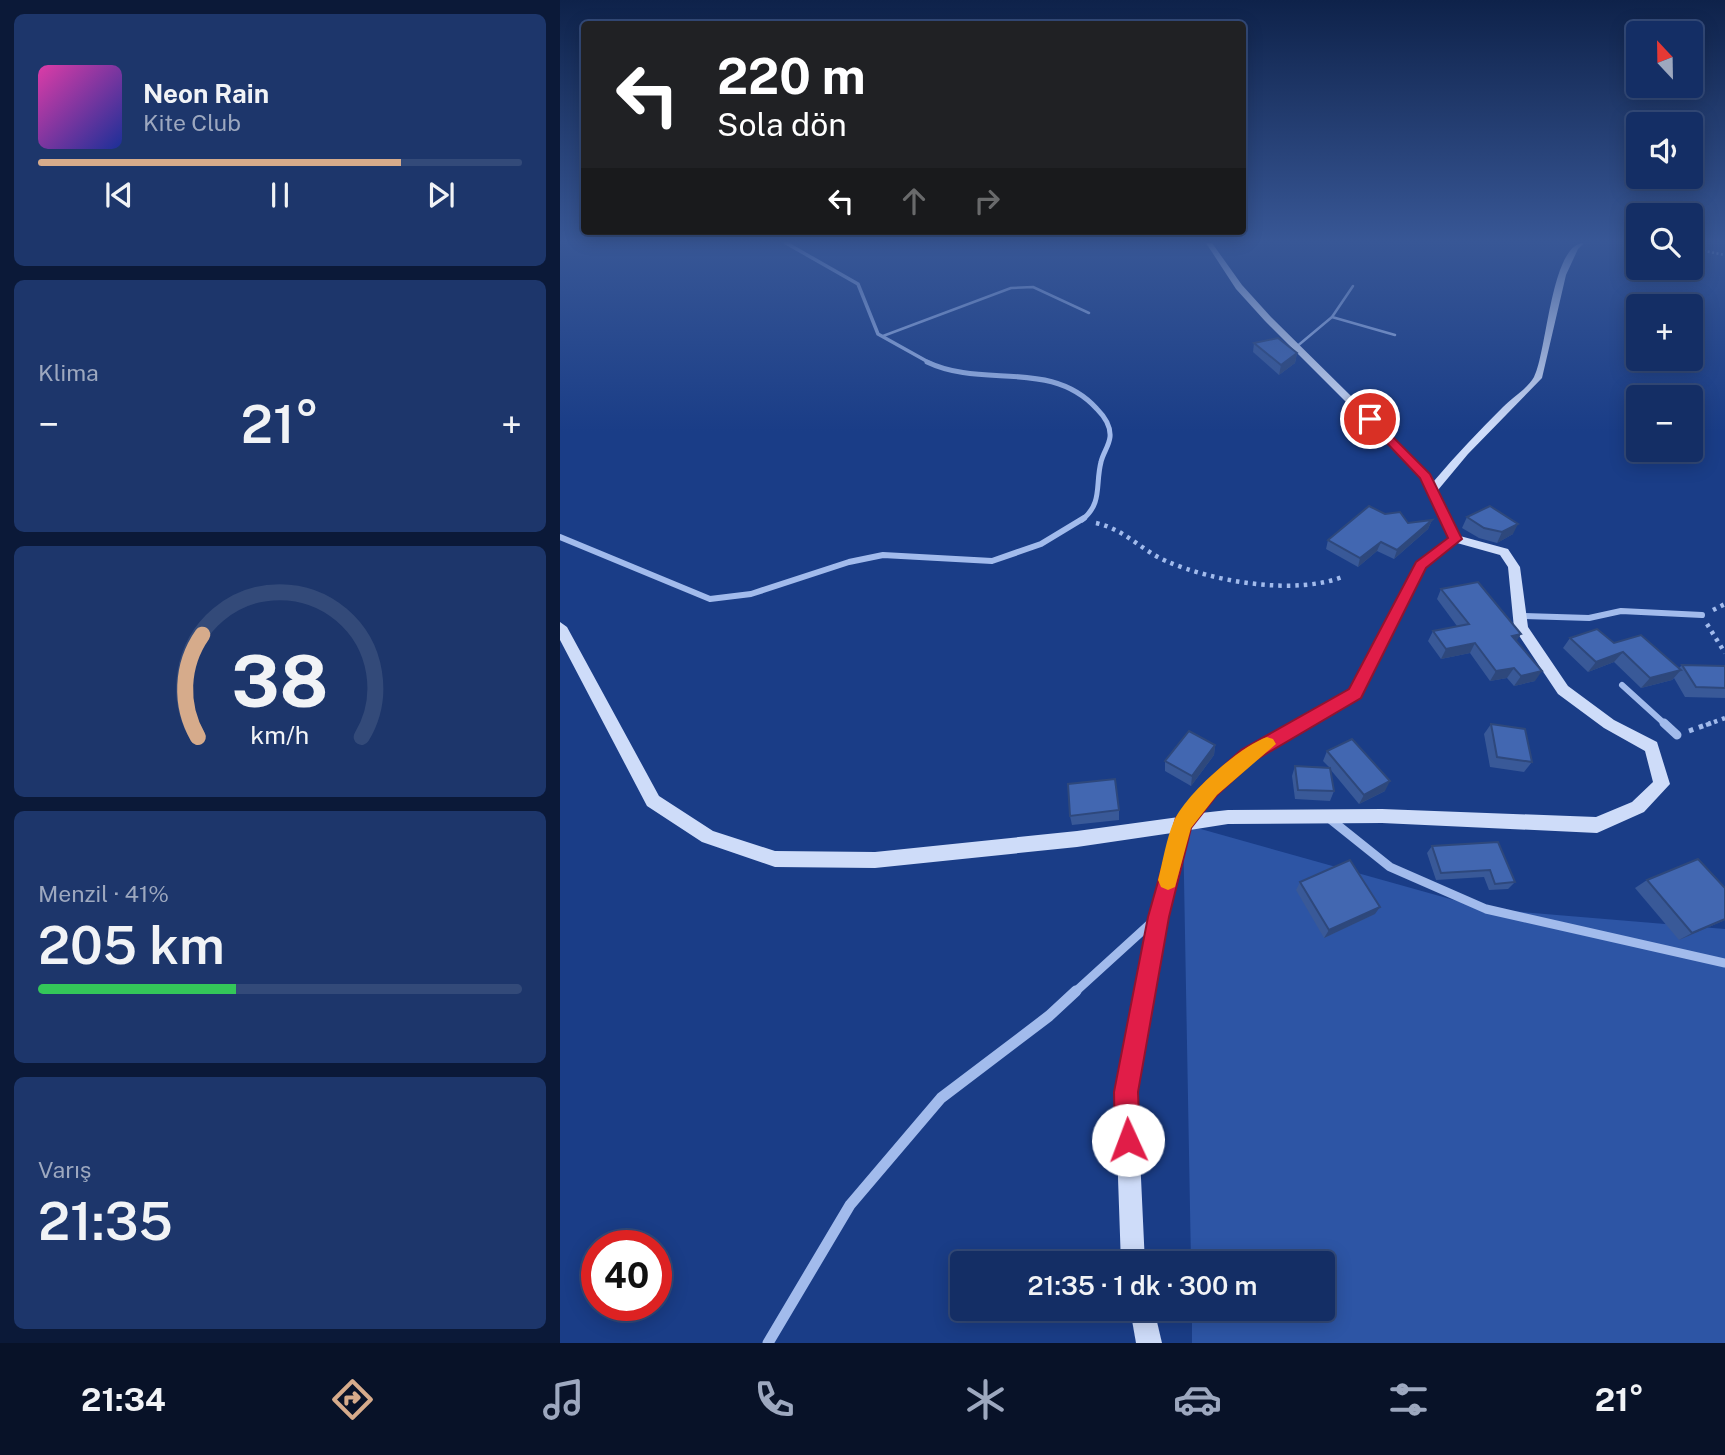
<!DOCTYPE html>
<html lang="tr">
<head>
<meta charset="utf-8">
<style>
	:root { --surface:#142e65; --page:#1d366b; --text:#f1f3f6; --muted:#9da8bf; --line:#334a79; --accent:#d6ab8b }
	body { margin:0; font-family:"Public Sans",sans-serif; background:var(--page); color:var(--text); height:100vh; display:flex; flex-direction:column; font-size:26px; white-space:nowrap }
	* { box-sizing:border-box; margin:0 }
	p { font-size:23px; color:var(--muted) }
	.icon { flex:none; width:38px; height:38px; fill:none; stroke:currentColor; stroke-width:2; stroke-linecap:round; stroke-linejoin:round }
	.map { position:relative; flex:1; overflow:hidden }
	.sheet { display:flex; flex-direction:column; gap:14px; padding:14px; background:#0b1938; width:560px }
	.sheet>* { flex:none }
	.guide { position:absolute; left:21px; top:21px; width:665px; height:214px; border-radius:7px; box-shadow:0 4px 18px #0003,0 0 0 2px var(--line); background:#202124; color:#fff; overflow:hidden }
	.needle { width:46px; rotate:338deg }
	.fabs { position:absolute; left:1066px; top:21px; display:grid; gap:14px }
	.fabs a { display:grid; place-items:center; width:77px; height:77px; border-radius:7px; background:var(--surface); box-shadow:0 4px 18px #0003,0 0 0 2px var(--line); font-size:35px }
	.speed { position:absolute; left:21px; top:1230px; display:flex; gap:14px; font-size:35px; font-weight:700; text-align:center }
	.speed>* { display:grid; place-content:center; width:91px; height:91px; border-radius:50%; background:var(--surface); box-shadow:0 4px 18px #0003,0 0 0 2px var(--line); line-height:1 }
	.speed .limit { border:10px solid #d22; background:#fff; color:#111 }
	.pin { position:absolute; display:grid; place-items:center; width:60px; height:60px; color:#fff; margin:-30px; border:4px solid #fff; border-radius:50%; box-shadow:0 2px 7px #0007 }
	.me { position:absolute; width:77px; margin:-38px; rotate:358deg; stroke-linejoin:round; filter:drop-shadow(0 0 5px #0008) }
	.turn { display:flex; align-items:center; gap:24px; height:147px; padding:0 21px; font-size:32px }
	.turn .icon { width:91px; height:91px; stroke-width:2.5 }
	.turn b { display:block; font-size:49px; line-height:60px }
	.lanes { display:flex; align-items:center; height:66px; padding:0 21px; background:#0003; justify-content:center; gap:35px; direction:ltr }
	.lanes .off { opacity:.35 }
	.big { font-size:52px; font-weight:600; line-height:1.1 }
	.sheet .card { flex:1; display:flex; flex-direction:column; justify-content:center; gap:10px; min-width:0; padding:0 24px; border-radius:10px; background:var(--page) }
	.sheet .dial { align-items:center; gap:0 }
	.dial svg { height:182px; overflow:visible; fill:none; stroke:var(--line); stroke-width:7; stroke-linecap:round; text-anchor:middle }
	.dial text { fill:var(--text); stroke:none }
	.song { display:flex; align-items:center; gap:21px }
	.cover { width:84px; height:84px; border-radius:10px; background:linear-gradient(135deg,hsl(320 70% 55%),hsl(230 70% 35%)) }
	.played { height:7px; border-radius:4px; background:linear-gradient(90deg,var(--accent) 75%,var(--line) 75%) }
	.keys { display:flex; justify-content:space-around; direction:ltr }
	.heat { display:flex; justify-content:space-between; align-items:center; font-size:38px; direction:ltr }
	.charge { height:10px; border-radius:5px; background:linear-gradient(90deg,#34c759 41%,var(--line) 0) }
	.trip { position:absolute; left:390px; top:1251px; width:385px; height:70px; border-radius:7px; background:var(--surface); box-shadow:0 4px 18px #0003,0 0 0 2px var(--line); font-weight:600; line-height:70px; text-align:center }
	.dock { display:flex; height:112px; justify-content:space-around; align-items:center; background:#081228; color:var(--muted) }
	.dock .icon { width:49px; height:49px }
	.dock .on { color:var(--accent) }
	.dock b { font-size:32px; color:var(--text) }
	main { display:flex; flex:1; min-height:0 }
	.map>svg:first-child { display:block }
</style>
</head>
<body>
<main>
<section class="sheet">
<div class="card">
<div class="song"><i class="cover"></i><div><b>Neon Rain</b><p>Kite Club</p></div></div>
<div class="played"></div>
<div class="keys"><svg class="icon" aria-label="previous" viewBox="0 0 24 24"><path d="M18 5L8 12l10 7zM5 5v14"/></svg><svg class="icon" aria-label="pause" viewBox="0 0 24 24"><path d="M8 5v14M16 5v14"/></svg><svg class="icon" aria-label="next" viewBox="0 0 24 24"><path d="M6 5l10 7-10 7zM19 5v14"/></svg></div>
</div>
<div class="card"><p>Klima</p>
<div class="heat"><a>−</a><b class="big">21°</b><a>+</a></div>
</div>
<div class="card dial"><svg viewBox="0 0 100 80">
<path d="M14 69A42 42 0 1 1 86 69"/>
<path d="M14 69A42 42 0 0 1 16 24" stroke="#d6ab8b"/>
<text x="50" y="56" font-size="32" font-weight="700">38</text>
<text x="50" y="72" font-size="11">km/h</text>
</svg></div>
<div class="card"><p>Menzil · 41%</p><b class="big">205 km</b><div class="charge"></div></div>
<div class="card"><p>Varış</p><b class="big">21:35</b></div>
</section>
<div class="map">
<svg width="1165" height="1343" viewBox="0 0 1165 1343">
	<rect width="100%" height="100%" fill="#1a3d87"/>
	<polygon fill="#2d55a5" points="623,824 926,909 1165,929 1165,1343 632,1343 632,1309 763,1309 763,1264 631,1263"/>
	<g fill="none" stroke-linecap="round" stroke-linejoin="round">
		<polyline stroke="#a2bbec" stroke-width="2.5" stroke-dasharray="2 2.5" stroke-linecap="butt" points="1130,248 1165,255"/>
		<g stroke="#a2bbec" stroke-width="4.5" stroke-dasharray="3.5 5" stroke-linecap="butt">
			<path d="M536,523C564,529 581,550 606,561C654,582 736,596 785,576"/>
			<polyline points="1153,610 1165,604"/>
			<polyline points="1147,624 1165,653"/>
			<polyline points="1146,725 1165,718"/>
		</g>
		<polyline stroke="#a2bbec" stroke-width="5" stroke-dasharray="4.5 6" stroke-linecap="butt" points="1129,731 1151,723"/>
		<g stroke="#a2bbec" stroke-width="2.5">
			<polyline points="772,317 835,335"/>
			<polyline points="323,336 451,288 473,287 529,313"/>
			<polyline points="735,348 772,317 793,286"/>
		</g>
		<polyline stroke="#a2bbec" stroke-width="3.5" points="226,243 298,284 318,334 370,363"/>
		<path stroke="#a2bbec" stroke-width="5" d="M367,362C423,389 491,358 537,409C545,417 551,426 550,437C549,446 543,453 541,462C535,485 543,503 522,520"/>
		<g stroke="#a2bbec" stroke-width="6">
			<polyline points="0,537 150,599 191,594 289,562 323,555 432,561 481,544 524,518"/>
			<polyline points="960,616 1029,618 1061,611 1142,615"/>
			<polyline points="1062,685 1106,725"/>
		</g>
		<g stroke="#a2bbec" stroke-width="9">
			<polyline points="1104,723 1117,735"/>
			<polyline points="770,819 830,867 926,909 1165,963"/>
			<polyline points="514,993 592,922"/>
		</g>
		<polyline stroke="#a2bbec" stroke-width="11" points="208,1343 290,1205 381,1098 489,1016 516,991"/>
		<g fill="#cedcf9" fill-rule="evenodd">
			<path d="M646,243H652L682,285L711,317L870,474L874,481C896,455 919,431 943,407C952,398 968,388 974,377C987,353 991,243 1024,243L1018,249L1006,275L982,378L908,454L878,490L900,536L948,549L960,567L968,627L1008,686L1054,720L1097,742L1110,784L1084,812L1037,833L822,823L668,824L630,830L607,917L577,1092L585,1264H561L555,1092L589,917L612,833L517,847L315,868L215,867L142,842L87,806L0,640V622L7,627L99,796L153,831L215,851L315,852L517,831L619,817L644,785L683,750L790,690L857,562L889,538L861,477L705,321L676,289ZM897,543L940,555L948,567L954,628L998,694L1044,728L1085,751L1093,782L1072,802L1036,817L822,809L668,810L641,813L656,795L693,760L800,698L866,567Z"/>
			<polygon points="570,1309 594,1309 602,1343 576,1343"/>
		</g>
	</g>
	<g fill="#395998">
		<polygon points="694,343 737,353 735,363 719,375 693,352"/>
		<polygon points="907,517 953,534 937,543 919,538 902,528"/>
		<polygon points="872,520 868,529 834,559 817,551 798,567 766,549 768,540 848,523"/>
		<polygon points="881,589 956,641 975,681 954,686 947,678 930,681 910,653 881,659 868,641 873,631 897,626 877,599"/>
		<polygon points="1010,638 1054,643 1119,668 1122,665 1165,666 1165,698 1125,697 1114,678 1112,680 1081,688 1054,662 1028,672 1003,648"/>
		<polygon points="931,724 972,762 964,772 930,767 924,734"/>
		<polygon points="655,745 654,755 631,786 605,771 605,761"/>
		<polygon points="767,751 825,791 799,804 770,769 774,791 770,801 735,799 732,776 735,766 769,767 763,761"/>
		<polygon points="559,810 559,820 512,825 510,816"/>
		<polygon points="872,846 955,882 948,889 929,890 924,877 876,880 867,853"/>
		<polygon points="1087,880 1165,888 1165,920 1119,940 1075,888"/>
		<polygon points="740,882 815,914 764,938 736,890"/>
	</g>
	<g fill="#2e487c">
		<polygon points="737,353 735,363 719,375 721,365"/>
		<polygon points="872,520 868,529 834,559 837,550"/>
		<polygon points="958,524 953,534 937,543 942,532"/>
		<polygon points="821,542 817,551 798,567 800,558"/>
		<polygon points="961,634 954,645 952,636"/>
		<polygon points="915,643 910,653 881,659 886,649"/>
		<polygon points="1063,652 1054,662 1028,672 1036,662"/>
		<polygon points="954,668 947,678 930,681 936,671"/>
		<polygon points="1121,670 1112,680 1081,688 1090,678"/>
		<polygon points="982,671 975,681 954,686 961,676"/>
		<polygon points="655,745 654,755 631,786 632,776"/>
		<polygon points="830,781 825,791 799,804 804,795"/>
		<polygon points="820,907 815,914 764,938 769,930"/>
		<polygon points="1165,919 1165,920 1119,940 1132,933"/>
	</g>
	<g fill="#4267b1" stroke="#2e487c" stroke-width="2">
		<polygon points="718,338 737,353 721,365 694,343"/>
		<polygon points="809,506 825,514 840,512 848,523 872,520 837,550 821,542 800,558 768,540"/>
		<polygon points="930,506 958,524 942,532 924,528 907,517"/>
		<polygon points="918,582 961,634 952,636 982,671 961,676 954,668 936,671 915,643 886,649 873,631 909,624 881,589"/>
		<polygon points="1037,629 1054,643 1081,635 1121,670 1090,678 1063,652 1036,662 1010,638"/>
		<polygon points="1122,665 1165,666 1165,688 1136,687"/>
		<polygon points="931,724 965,729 972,762 937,757"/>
		<polygon points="629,731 655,745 632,776 605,761"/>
		<polygon points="792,739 830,781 804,795 767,751"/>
		<polygon points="735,766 770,768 774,791 738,790"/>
		<polygon points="555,779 559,810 510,816 508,784"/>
		<polygon points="938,842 955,882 935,884 930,870 881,873 872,846"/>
		<polygon points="1138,859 1165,888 1165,919 1132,933 1087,880"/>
		<polygon points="790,860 820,907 769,930 740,882"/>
	</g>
	<linearGradient id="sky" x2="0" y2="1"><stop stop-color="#0e224a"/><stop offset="0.56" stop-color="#385796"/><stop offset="1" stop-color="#385796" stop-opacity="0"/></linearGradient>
	<rect width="1165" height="431" fill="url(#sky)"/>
	<polygon fill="#e11d48" stroke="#92132f" stroke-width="2" points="806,417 813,417 870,474 902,539 866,568 801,698 694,761 657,795 631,828 609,917 578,1092 580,1140 577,1149 568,1153 559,1149 555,1140 554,1092 588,917 616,818 644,784 681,750 789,689 856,562 888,538 860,478 806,421"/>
	<path fill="#f59e0b" d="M707,737L713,739L716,744L657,795L631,828L615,887L608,890L601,887L598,880C603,861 606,840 614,821C626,794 679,747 707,737Z"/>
</svg>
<div class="fabs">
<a><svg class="needle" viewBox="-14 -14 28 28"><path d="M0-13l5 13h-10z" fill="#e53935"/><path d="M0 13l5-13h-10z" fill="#9da8bf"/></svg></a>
<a><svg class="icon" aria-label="sound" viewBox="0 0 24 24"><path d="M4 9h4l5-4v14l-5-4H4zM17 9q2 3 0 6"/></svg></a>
<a><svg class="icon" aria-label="search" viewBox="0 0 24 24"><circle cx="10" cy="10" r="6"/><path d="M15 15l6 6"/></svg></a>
<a>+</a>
<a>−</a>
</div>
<div class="speed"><div class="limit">40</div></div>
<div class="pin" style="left:810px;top:419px;background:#d93025"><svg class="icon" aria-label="arrive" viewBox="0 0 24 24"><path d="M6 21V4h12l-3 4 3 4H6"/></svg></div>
<svg class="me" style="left:568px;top:1140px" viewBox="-20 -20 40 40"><circle r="19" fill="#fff"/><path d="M0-13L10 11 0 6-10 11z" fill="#e11d48"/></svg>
<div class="trip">21:35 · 1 dk · 300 m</div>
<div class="guide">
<div class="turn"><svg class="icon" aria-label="left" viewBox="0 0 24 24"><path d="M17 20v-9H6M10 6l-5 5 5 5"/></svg><div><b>220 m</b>Sola dön</div></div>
<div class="lanes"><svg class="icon" aria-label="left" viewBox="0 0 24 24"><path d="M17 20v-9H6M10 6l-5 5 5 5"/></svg><svg class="icon off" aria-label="ahead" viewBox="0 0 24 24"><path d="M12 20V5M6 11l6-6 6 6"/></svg><svg class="icon off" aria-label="right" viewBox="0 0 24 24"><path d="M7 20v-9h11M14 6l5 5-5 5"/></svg></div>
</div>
</div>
</main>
<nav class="dock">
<b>21:34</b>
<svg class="icon on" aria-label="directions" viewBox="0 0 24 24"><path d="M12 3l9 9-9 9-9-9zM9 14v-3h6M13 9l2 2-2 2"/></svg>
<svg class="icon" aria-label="music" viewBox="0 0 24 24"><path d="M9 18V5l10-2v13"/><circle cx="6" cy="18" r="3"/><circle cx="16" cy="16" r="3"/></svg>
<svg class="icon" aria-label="phone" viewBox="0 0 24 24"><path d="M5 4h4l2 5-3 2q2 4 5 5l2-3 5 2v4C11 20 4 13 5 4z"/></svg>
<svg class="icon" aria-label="climate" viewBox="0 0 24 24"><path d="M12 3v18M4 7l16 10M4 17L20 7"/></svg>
<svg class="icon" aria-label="car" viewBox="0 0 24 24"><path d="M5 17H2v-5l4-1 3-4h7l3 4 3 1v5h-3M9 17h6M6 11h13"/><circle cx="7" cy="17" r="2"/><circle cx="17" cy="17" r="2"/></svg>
<svg class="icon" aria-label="filters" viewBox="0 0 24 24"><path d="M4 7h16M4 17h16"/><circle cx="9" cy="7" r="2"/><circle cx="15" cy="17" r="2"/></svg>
<b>21°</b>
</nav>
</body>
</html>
